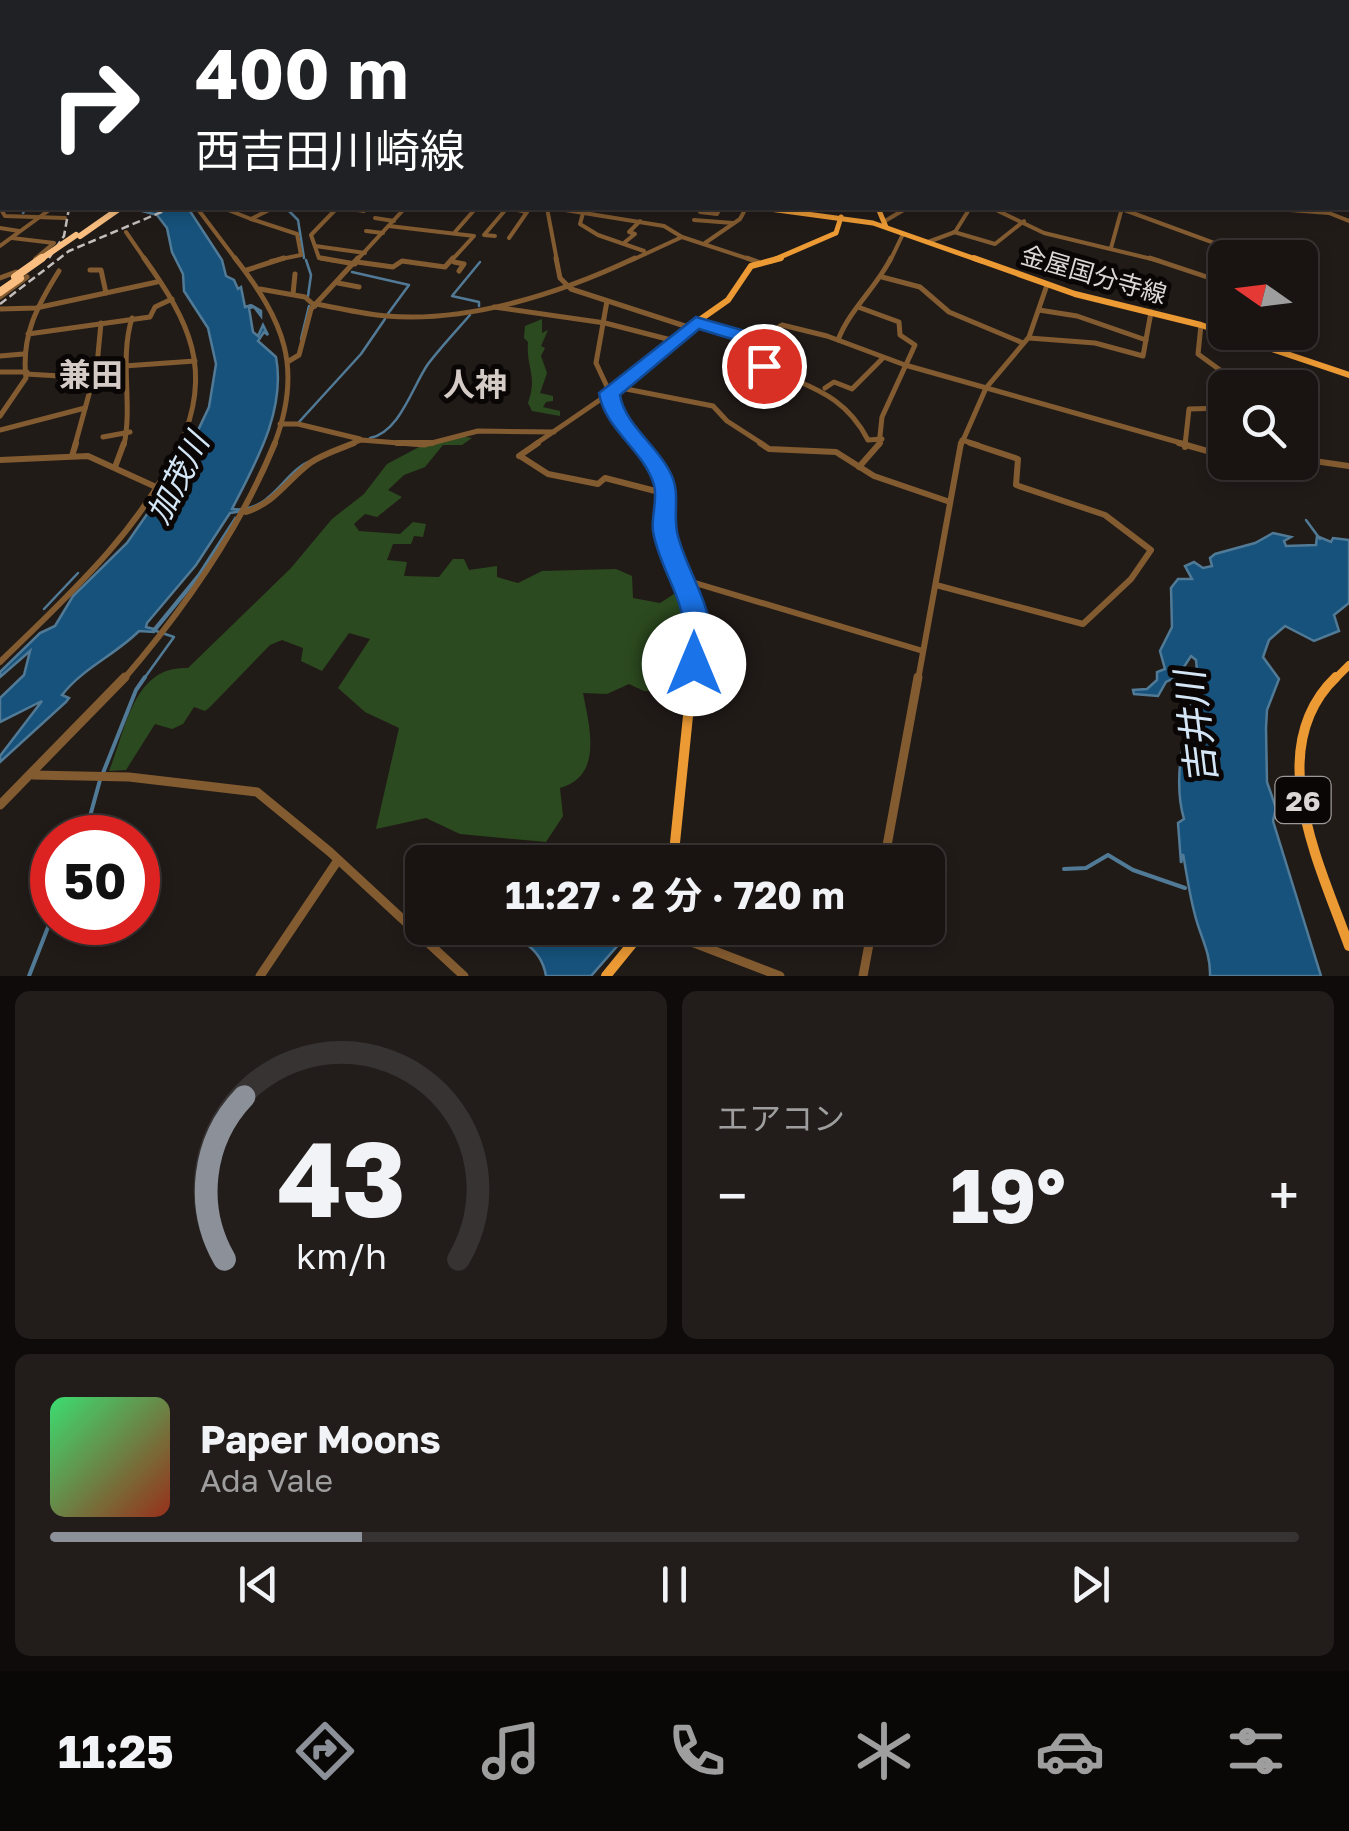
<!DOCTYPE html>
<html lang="ja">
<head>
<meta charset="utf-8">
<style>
	:root { --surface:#191412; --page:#221d1b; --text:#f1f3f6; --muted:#9f9e9f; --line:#373332; --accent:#8c9099 }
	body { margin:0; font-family:"Golos Text","Noto Sans JP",sans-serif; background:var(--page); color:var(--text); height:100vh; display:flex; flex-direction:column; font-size:38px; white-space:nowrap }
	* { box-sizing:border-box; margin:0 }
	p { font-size:32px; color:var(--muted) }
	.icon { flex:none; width:55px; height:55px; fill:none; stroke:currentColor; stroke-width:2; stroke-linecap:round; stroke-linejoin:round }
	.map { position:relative; height:976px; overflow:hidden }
	.sheet { display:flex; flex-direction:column; gap:15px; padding:15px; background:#0e0b0a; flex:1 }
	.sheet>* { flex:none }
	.top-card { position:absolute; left:0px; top:0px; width:1350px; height:210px; box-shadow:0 5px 15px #0003,0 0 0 2px var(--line); background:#202124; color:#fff; overflow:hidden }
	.needle { width:65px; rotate:284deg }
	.tools { position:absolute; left:1208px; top:240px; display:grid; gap:20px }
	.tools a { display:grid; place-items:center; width:110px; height:110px; border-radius:15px; background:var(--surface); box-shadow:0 5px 15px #0003,0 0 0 2px var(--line); font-size:50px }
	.speed { position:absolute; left:30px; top:815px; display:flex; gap:20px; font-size:50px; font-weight:700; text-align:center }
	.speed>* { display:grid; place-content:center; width:130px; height:130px; border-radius:50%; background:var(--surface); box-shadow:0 5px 15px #0003,0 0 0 2px var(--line); line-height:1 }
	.speed .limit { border:15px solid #d22; background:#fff; color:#111 }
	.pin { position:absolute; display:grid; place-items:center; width:85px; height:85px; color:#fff; margin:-42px; border:5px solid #fff; border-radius:50%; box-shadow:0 2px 10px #0007 }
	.me { position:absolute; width:110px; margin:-55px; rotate:0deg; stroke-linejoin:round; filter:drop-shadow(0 0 8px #0008) }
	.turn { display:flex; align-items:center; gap:35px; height:210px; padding:0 30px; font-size:45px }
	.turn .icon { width:130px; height:130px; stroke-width:2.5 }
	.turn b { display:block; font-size:70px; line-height:85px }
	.big { font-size:75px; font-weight:700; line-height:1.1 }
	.sheet .widget { flex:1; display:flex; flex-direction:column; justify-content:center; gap:15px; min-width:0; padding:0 35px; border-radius:15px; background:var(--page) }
	.sheet .dial { align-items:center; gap:0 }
	.dial svg { height:260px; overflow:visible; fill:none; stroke:var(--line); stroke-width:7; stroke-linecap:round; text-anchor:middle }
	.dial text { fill:var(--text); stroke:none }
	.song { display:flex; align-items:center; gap:30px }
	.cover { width:120px; height:120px; border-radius:15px; background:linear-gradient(135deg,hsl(140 70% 55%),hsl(10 70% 35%)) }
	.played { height:10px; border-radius:5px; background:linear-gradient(90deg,var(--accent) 25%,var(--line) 25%) }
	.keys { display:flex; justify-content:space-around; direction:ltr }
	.heat { display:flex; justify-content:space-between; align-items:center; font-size:55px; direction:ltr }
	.sheet .tiles { flex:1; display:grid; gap:15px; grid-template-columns:1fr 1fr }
	.widget:last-child { grid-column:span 2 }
	.trip { position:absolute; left:405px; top:845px; width:540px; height:100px; border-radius:15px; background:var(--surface); box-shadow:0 5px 15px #0003,0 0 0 2px var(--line); font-weight:700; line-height:100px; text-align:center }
	.menu { display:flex; height:160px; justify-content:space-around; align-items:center; background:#0a0807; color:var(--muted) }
	.menu .icon { width:70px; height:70px }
	.menu .on { color:var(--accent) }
	.menu b { font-size:45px; color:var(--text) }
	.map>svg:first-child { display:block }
</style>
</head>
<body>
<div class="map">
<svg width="1349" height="976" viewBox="0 0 1349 976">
	<rect width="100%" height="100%" fill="#211b18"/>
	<g fill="#2c4a1f">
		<path d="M542,319V333L548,330L541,346L545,348L541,356L547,373L540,393L553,396V401L546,402L543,407L560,411V416L532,411L528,403C538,376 526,368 528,342L524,338L525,326Z"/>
		<path d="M461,436L472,438L462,445H443L425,467L404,475L388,490L402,497L377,517L365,514L354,524L359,531L400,534L413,522L426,524L423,537L414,536L411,544H393L387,560L407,562L404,576L439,577L453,559H464L469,570L497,566V577L518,583L542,571L616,569L632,576L633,598L660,603L674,594L681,598L688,627L685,660L670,674L665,692L644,691L629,684L607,694L583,693C589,725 604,776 560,788L563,816L546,842L460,834L426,818L376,829L399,728L365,712L338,688L370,639L349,633L322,671L301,661L303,648L282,640L270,645L210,707L205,711L194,707L183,724L172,729L155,724L126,770L109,771C126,730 133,665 188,668L291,568L332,519L364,494L387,464L421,446Z"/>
	</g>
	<g fill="#16527b" stroke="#517a96" stroke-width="2.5">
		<path d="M131,208H158L164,211L168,208H188L222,260L226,276L234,280L238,289L241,287L245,307L251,305L261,311V316L254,307L249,308L253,332L258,336L263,325L268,335L264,332L258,341L276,357C286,410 256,462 232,509C272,514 283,470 313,460C283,483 271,509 230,513L196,565L147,623L146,627L154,629L199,574L236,517L203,572L154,632L139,631C115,655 83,668 62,695L69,698L66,702L0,762V756L42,701L0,722V698L24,675L30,651L0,677V672L40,633L55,626L73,596L127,543L182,464L209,407L216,364L208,328L184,291L183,274L172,252L167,228L157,215Z"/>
		<path d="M1273,533L1291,537L1284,541L1286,546L1316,545L1317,536L1331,542L1333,538L1349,540V603L1334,615L1339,631L1314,641L1285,626L1269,640L1263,657L1279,679L1267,710L1266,728L1267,782L1276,808L1273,821L1321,976H1210C1211,953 1200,936 1195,915C1189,893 1187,875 1183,854L1181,863L1178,823L1184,819C1176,792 1177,738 1196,720L1185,692L1194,712L1200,703L1196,660L1191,656L1178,676L1166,682L1158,696L1134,694L1133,690L1147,689L1157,680V672L1165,669L1160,651L1172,627L1171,588L1178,579H1192L1185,566L1194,562L1203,568L1212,566L1210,558L1215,554L1255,543Z"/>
		<path d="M479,928H633L591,976H546C540,941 510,935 479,928Z"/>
	</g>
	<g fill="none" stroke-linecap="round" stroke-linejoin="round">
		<g stroke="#517a96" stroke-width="2.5">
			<polyline points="286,208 298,220 304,258"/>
			<polyline points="23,213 26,208"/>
			<polyline points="306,260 311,275 308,296"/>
			<polyline points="352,272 409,285 387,315"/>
			<polyline points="479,306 479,302 452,296 480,262"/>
			<polyline points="301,339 309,306"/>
			<polyline points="299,422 361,354 385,319"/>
			<path d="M370,438C400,432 412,387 428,364C441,347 456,331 470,315"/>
			<polyline points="1306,520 1320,539"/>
			<polyline points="44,609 78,573"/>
			<polyline points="143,680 174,637 153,630"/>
		</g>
		<g stroke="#517a96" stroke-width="4">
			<polyline points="103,773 136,690 145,677"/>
			<polyline points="84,838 100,780"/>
			<polyline points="1064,869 1086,868 1108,855 1133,870 1185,888"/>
			<polyline points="29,976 52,917"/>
		</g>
		<g stroke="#835b30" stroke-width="4">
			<polyline points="268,0 292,2"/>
			<polyline points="388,0 393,2"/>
			<polyline points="171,2 176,0"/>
			<polyline points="219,2 223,0"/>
			<polyline points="928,2 936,2"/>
			<polyline points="202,208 197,208 237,261"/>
			<polyline points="223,208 251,219 273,208"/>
			<polyline points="344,208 364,211"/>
			<polyline points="507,208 527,212 509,238"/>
			<polyline points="547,208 557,261"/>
			<polyline points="553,208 664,226 682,237 755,261"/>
			<polyline points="992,208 1044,233 1160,261"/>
			<polyline points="1119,208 1255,258"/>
			<polyline points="1262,208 1329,213 1349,221"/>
			<polyline points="2,211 5,216 65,218"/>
			<polyline points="700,212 717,214 720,208"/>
			<polyline points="583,213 580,224 598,235 644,251"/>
			<polyline points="375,218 394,221"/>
			<polyline points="251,219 297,234 301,255 271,261"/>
			<polyline points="694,220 733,223"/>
			<polyline points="885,221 907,208"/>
			<polyline points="389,226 474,236 451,261"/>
			<polyline points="0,228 19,231"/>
			<polyline points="366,231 383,233"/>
			<polyline points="126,232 146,261"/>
			<polyline points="455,232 476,208"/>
			<polyline points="954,232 995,244 1024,221"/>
			<polyline points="495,236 484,235 507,208"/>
			<polyline points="12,238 54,243 35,259"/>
			<polyline points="625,242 635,234 629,232 640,221"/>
			<polyline points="928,242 955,232 970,208"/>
			<polyline points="705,243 740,219 746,208"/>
			<polyline points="0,246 52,208"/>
			<polyline points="315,246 365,253"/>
			<polyline points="1111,248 1122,208"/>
			<polyline points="336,261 319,258 311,235 337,208"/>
			<polyline points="356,261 405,208"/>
			<polyline points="630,261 682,237"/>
			<polyline points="890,261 903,234"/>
		</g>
		<g stroke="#835b30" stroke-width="5">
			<path d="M144,258C189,321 214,370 180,445"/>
			<path d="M235,258C284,321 304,368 274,445"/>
			<polyline points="321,258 355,264"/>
			<polyline points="556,258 560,278 571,289 688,327"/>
			<polyline points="747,258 758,262"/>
			<polyline points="1150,258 1225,283"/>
			<polyline points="357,262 393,267 402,261 445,267 453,258"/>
			<polyline points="454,262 464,264 459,271"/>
			<polyline points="90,270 101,270 106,293"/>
			<polyline points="247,270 284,258"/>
			<polyline points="882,277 920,287 949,312 1023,343"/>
			<polyline points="0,278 16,272"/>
			<polyline points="1300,281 1317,293"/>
			<polyline points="338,283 359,287"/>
			<polyline points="260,289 305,297 315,306"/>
			<polyline points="293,294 295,274"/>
			<polyline points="0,297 27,277"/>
			<polyline points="1300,298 1317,293"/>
			<path d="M316,304C339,308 362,314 386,316C469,323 561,293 635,258"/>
			<polyline points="494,307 605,323 671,340"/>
			<polyline points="858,307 899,322 900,335 915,345 882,417 879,445"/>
			<polyline points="0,309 36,308 157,282"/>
			<polyline points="1039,310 1077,316 1146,340"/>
			<polyline points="696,323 758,340 782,325 827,336 905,365 1188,445"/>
			<polyline points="1201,325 1198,354 1231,378 1234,388"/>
			<polyline points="28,334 150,317 155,307 172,299"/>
			<polyline points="1029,338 1095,343 1143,356 1151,312"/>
			<path d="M753,339L750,347C773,388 834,374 868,440L882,439"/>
			<path d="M838,340C850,309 876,288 891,258"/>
			<polyline points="1275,350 1287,332"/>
			<polyline points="0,356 23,354"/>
			<polyline points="289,361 299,355 311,309 358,258"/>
			<polyline points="0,372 27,372"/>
			<polyline points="26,374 60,376 96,368 195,361"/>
			<polyline points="616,387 713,406 727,421 764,445"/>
			<polyline points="825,388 834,382 852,389 883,358"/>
			<path d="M0,416L26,378C21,336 37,306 59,271"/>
			<polyline points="280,424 298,424 360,439"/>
			<polyline points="0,430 85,408"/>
			<polyline points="103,437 130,432"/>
			<polyline points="962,440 978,445"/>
			<polyline points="75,445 97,365 101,323"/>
			<path d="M124,445C133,403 119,360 132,318"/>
			<polyline points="348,445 361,440 424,445 478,431 554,432"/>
			<polyline points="534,445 610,393 596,363 607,301"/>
			<polyline points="961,445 986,388 1029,337 1047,285"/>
			<polyline points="1185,445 1189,409 1225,408"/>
		</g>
		<g stroke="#835b30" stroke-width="6">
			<polyline points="397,443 432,443"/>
			<polyline points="760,443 769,449 836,452 874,476 950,502"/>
			<polyline points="1179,443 1225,456"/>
			<polyline points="1185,447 1185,443"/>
			<polyline points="72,456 76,443"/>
			<polyline points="519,456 538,443"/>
			<polyline points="520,456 548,474 598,484 605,478 667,494"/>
			<polyline points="1300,459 1349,466"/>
			<polyline points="0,460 88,456 156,487"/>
			<polyline points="115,467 124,443"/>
			<polyline points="859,467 880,443"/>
			<path d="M246,512C276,502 285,482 310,463C323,454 340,449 354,443"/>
			<polyline points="685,580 923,651"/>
			<polyline points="936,585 1083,624 1131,579 1151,550 1105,515 1016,485 1018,459 970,443"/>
			<path d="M0,662C68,596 141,530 181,443"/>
			<path d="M123,680C185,608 239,531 275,443"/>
			<polyline points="918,680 961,443"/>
		</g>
		<g stroke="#835b30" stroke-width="9">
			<polyline points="33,775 129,777 257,792 330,852 464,976"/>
			<polyline points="0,805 125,677"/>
			<polyline points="884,862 918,677"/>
			<polyline points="655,928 780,976"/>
			<polyline points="260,976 338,860"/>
			<polyline points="863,976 872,928"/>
		</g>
		<g stroke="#ec9a34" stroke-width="5">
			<polyline points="762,208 873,223 981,261"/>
			<polyline points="878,208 886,227"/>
			<polyline points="771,261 836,233 841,217"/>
		</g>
		<g stroke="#ec9a34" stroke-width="6">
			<polyline points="974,258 1075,294 1201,325 1349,375"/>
			<polyline points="638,445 612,408 610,393 671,340 728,300 751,266 781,258"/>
		</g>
		<g stroke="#ec9a34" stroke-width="8">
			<polyline points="636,443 664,483 669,504 665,532 685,580 697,628 692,680"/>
			<polyline points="1334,680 1349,665"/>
		</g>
		<g stroke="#ec9a34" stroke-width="10">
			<path d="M1336,677C1261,749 1320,865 1349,946"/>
			<polyline points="673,862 692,677"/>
			<polyline points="606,976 645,928"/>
		</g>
		<g stroke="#fabf80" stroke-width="5">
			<polyline points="12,2 24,0"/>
			<polyline points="401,2 415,0"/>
		</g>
		<polyline stroke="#fabf80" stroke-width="6" points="80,236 120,208"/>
		<polyline stroke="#fabf80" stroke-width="8" points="0,292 20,278"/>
		<g stroke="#c4bfbc" stroke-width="2.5" stroke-dasharray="8 4" stroke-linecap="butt">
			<polyline points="372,0 378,2"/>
			<polyline points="49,258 64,236 69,208"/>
			<polyline points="0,304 69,251 171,208"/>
		</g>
		<polyline stroke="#fabf80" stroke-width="6" points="38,261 76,235"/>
		<polyline stroke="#fabf80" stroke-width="8" points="15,277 42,258"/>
	</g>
	<path fill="#1a73e8" stroke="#114b97" stroke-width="2.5" d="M696,317L759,335L764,357L774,366L764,373C750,369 739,357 742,342L699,329L620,395C625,425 657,445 670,472C681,493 673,510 677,532C686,576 728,621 704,672L694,676L684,672C677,657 685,643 684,627C681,593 658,564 653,531C651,516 658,500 654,485C644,450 605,430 599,393Z"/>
	<g text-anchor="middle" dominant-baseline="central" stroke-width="10" stroke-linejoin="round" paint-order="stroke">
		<g font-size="25" fill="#dcd7d4" stroke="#090605">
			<text transform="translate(1094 274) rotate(16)">金屋国分寺線</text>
		</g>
		<rect fill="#090605" stroke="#9d9896" stroke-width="2.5" x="1275.5" y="777" width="55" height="46" rx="8"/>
		<g font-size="28" font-weight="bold" fill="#dcd7d4">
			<text x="1303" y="800">26</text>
		</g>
		<g font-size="32" font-weight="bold" fill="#d4cbc6" stroke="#090605">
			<text x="91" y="374">兼田</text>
			<text x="475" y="384">人神</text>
		</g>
		<g font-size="32" font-style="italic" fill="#d4e6f6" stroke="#090605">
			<text transform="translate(177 478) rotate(-63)">加茂川</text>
		</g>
		<g font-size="38" font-style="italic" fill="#d4e6f6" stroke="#090605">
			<text transform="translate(1195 728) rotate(-97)">吉井川</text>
		</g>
	</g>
</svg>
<div class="tools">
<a><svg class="needle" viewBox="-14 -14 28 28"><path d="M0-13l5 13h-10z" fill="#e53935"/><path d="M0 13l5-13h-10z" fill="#9f9e9f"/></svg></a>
<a><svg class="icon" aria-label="search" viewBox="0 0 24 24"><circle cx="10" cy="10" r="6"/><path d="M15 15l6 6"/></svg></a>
</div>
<div class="speed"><div class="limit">50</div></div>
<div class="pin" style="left:764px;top:366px;background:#d93025"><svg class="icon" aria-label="arrive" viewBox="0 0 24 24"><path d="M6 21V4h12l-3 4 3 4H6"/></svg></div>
<svg class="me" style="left:694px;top:664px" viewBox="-20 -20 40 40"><circle r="19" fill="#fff"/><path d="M0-13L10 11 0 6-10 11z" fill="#1a73e8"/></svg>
<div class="trip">11:27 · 2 分 · 720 m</div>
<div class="top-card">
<div class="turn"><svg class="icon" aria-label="right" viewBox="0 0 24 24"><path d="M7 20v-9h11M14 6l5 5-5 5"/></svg><div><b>400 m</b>西吉田川崎線</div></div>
</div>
</div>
<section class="sheet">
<div class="tiles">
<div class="widget dial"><svg viewBox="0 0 100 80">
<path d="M14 69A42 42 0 1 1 86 69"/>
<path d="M14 69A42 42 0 0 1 20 19" stroke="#8c9099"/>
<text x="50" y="56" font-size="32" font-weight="700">43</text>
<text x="50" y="72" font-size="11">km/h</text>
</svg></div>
<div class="widget"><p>エアコン</p>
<div class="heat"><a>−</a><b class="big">19°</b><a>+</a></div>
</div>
<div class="widget">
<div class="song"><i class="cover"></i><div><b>Paper Moons</b><p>Ada Vale</p></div></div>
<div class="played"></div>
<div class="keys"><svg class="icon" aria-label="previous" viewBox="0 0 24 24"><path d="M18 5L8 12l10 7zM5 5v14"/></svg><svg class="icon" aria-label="pause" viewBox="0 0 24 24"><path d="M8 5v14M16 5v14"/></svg><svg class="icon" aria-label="next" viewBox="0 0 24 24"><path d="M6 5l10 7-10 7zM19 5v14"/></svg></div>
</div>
</div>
</section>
<nav class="menu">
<b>11:25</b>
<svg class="icon on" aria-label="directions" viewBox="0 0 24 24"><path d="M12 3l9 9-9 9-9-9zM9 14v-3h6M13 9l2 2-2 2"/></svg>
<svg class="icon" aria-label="music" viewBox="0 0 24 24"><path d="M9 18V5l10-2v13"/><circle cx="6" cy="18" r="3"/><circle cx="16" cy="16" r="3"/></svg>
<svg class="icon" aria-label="phone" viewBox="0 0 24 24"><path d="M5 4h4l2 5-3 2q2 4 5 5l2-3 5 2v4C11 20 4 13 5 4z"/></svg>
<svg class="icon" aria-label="climate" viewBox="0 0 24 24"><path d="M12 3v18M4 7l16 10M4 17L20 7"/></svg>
<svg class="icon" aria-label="car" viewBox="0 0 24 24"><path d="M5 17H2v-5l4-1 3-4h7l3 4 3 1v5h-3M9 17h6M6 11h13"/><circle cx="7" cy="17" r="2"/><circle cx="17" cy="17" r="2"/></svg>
<svg class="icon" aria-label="filters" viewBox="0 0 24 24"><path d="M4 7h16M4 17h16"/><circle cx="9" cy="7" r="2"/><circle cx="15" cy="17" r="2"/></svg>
</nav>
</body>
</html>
